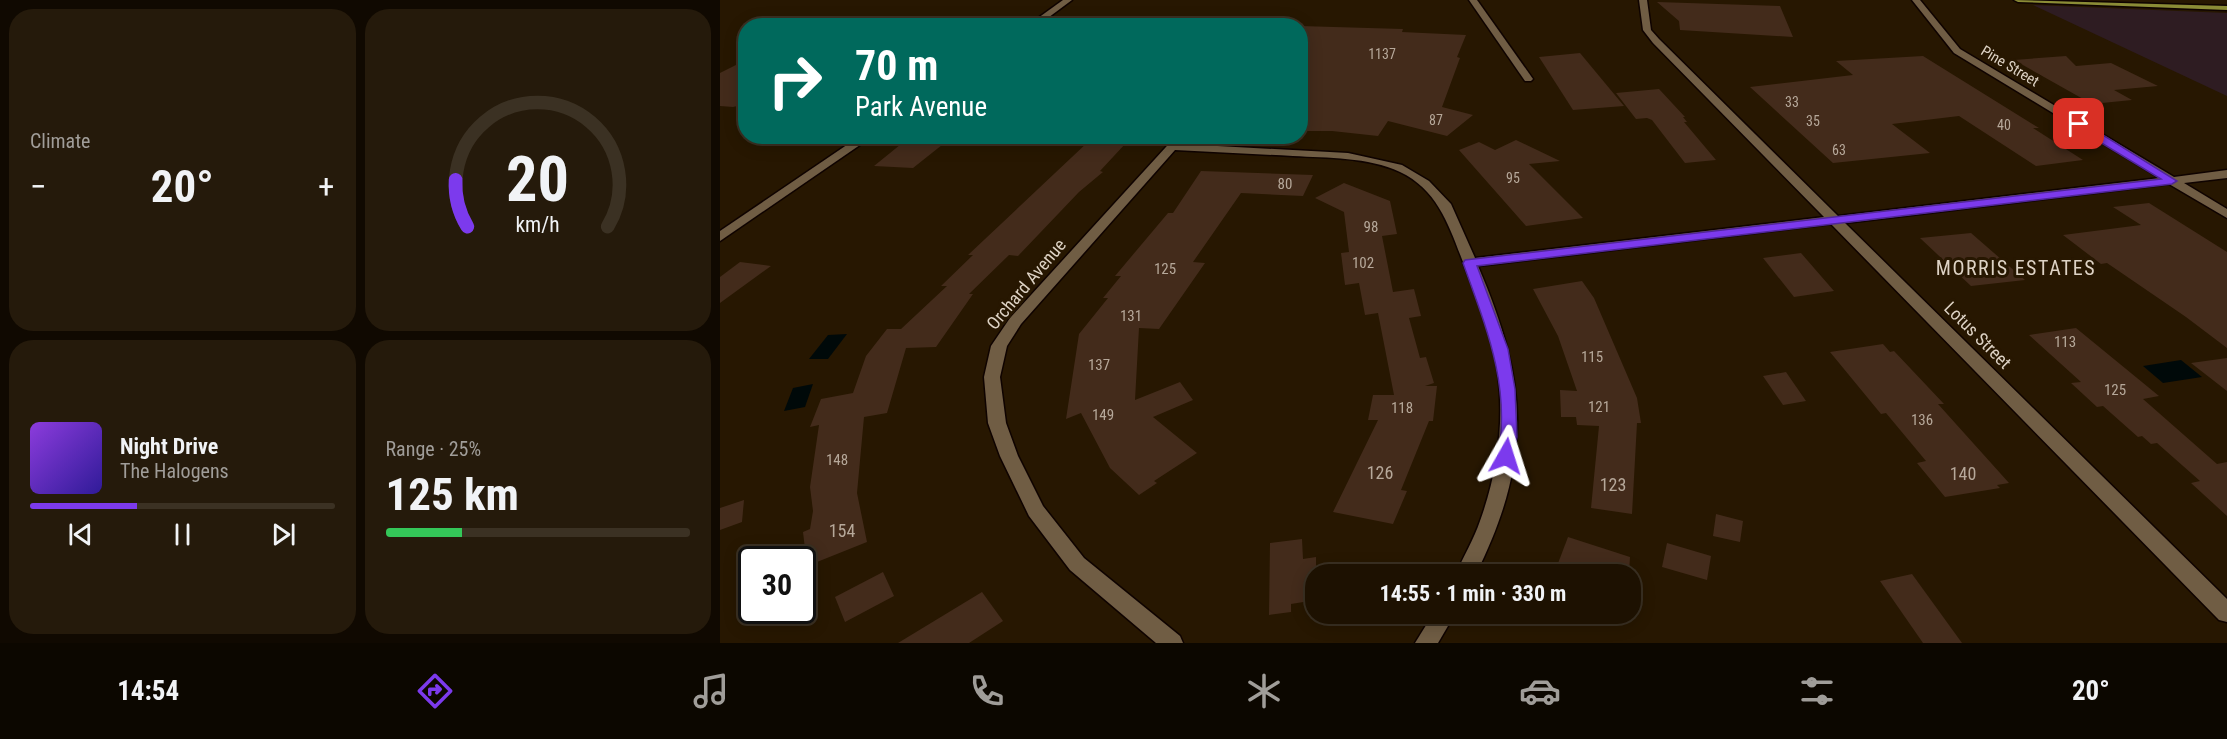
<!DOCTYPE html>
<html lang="en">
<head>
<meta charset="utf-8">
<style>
	:root { --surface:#1d1101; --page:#251a0b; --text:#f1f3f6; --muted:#a09d99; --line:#3b3123; --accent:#7c3aed }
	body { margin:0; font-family:"Roboto Condensed",sans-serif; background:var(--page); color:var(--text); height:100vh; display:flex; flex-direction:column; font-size:22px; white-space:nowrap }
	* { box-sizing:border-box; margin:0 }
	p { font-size:20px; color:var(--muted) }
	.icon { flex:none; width:33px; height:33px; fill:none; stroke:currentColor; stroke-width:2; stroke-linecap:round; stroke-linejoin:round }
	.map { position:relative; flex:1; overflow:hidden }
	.sheet { display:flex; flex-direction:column; gap:9px; padding:9px; background:#100901; width:720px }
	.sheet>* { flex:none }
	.guide { position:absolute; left:18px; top:18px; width:570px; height:126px; border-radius:24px; box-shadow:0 3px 15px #0003,0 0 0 2px var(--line); background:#00695c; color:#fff; overflow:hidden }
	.speed { position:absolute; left:18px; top:546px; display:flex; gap:12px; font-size:30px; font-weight:700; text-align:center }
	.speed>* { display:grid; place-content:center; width:78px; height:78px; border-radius:50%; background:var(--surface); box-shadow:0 3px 15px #0003,0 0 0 2px var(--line); line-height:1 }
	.speed .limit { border:3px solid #111; border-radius:9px; background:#fff; color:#111 }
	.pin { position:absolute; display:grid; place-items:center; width:51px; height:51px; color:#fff; margin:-26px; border-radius:12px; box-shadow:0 3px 9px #0006 }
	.me { position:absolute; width:66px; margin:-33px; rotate:6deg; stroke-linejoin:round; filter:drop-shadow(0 0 4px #0008) }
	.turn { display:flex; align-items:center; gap:21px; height:126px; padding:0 18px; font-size:27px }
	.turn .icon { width:78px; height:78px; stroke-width:2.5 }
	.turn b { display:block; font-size:42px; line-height:51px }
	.big { font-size:45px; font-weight:700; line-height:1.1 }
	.sheet .card { flex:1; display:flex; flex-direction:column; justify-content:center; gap:9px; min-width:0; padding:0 21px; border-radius:24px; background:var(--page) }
	.sheet .dial { align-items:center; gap:0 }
	.dial svg { height:156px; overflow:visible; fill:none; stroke:var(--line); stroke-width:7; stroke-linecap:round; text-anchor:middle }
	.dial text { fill:var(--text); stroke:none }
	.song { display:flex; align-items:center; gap:18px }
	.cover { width:72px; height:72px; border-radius:9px; background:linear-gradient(135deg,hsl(270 70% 55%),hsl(250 70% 35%)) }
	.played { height:6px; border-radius:3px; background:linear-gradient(90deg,var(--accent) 35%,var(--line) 35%) }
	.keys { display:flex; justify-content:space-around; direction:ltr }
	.heat { display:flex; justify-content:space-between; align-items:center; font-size:33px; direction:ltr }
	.charge { height:9px; border-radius:4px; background:linear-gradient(90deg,#34c759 25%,var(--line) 0) }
	.sheet .tiles { flex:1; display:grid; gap:9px; grid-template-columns:repeat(2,1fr) }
	.trip { position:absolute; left:585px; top:564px; width:336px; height:60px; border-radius:24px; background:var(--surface); box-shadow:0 3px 15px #0003,0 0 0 2px var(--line); font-weight:700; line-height:60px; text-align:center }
	.tab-bar { display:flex; height:96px; justify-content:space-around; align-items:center; background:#0c0700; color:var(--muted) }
	.tab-bar .icon { width:42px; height:42px }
	.tab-bar .current { color:var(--accent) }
	.tab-bar b { font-size:27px; color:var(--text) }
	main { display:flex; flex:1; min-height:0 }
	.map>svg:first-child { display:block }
</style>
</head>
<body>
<main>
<section class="sheet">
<div class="tiles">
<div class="card"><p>Climate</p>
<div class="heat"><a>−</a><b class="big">20°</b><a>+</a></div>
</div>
<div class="card dial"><svg viewBox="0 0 100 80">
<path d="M14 69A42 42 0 1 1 86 69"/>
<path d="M14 69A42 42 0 0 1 8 45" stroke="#7c3aed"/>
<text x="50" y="56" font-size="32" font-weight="700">20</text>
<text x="50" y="72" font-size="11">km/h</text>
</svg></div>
<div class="card">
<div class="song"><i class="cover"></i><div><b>Night Drive</b><p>The Halogens</p></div></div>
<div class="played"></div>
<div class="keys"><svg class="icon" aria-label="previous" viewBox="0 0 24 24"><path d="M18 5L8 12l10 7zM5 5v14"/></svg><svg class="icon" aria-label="pause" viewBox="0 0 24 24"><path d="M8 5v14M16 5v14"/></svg><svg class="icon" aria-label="next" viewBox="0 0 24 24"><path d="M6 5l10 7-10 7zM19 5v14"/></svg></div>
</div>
<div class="card"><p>Range · 25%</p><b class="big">125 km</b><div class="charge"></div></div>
</div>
</section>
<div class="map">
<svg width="1507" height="643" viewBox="0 0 1507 643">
	<rect width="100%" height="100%" fill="#271701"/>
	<polygon fill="#2e1c22" points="1313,5 1507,13 1507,96"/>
	<g fill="#000909">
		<polygon points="127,334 108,359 89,359 108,335"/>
		<polygon points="1461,360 1482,377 1443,383 1423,366"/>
		<polygon points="93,384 85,407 64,411 73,388"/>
	</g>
	<g fill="#432b1b">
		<polygon points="937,2 1060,6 1073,37 960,30 959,21"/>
		<polygon points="580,26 683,29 682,32 746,35 737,57 740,58 722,107 753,115 727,136 668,121 658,136 612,131 580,131"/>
		<polygon points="860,53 904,106 853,110 819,57"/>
		<polygon points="1203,56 1319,128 1313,128 1363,160 1316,166 1239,116 1172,124 1210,153 1113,163 1030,87 1133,75 1116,61"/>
		<polygon points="1346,56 1356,66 1391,63 1438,86 1394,90 1412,100 1372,104 1294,60"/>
		<polygon points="26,60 26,104 13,107 0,106 0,73"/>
		<polygon points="939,89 965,117 963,117 967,122 964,122 996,160 965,163 932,120 927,118 916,119 896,93"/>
		<polygon points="191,136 223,136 218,141 227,141 193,168 154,166"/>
		<polygon points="796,140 840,161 809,164 863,218 806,226 739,150 759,142 775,150"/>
		<polygon points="369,141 406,143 380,171 383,172 359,192 298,256 289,255 249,294 253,294 216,347 186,348 167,413 144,417 137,493 147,542 87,566 83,532 90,529 93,511 90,487 99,425 90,427 101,399 133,393 146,356 167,329 181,329 227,286 221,286 253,255 248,255"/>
		<polygon points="481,171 593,175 583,196 521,193 473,262 485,263 439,329 419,328 415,400 460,382 473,400 433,417 477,453 434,481 437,483 419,495 390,468 361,413 346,419 359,334 388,298 383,298 401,276 395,276 448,213 453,213"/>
		<polygon points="624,183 670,201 677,234 662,236 673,292 694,289 701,316 689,318 700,358 706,357 714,383 705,386 717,386 713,421 709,421 681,490 687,491 673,524 613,512 658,420 648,420 653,395 674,395 658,313 645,315 639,283 625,285 621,253 629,252 624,212 595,198"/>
		<polygon points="1429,203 1507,252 1507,348 1466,317 1387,263 1381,264 1343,235 1421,225 1393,207"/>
		<polygon points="1251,233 1305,280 1251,286 1200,238"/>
		<polygon points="1081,253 1114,291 1074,297 1043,258"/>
		<polygon points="20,262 51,266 0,303 0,277"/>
		<polygon points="862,281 874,298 917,398 921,423 917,423 912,514 871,508 879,426 857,425 856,417 841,417 840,390 857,391 838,336 813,289"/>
		<polygon points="1356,328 1439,396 1423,399 1497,464 1507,462 1507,516 1471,483 1480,481 1437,443 1431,444 1422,436 1418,437 1383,406 1377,407 1351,383 1361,382 1309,335"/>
		<polygon points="1163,344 1170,352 1174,351 1224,404 1218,404 1289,483 1277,485 1280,488 1225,497 1197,463 1206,461 1166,413 1161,414 1110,352"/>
		<polygon points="1507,358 1507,391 1471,363"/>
		<polygon points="1066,372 1086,401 1063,405 1043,376"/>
		<polygon points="24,500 22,522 0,530 0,508"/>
		<polygon points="996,514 1023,521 1020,542 993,536"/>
		<polygon points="848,537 910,557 909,574 862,574 837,566"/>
		<polygon points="582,539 583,559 596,557 596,600 571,604 571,612 549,615 550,543"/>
		<polygon points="947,543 991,556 987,580 942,567"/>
		<polygon points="163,572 174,596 125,622 115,597"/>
		<polygon points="1192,574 1242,643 1203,643 1160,581"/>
		<polygon points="262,592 283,621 249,643 178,643"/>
	</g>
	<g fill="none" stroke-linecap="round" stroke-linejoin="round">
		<defs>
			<g id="minor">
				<polygon points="343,0 352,0 317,26 307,26"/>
				<polygon points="749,0 757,0 813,79 811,81 805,81"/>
				<path d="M919,0H927L931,30L939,39L1118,216L1440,178L1234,53L1192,0H1200L1240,49L1454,177L1507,170V178L1464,183L1507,209V218L1449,184L1125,223L1507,599V622L1499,620L1111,224L758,266C808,382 813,459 756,574H736C743,557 754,539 760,521C780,466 787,404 773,347C766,318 753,289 743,262C729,226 718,190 680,172C648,157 608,158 573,156C534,154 494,152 455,150L301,324L287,346L280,377L286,423L298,456L323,506L364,558L460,636L463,643H436L350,570L309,516L280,456L268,423L264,377L271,346L290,318L456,136H467L461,144L628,153L682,165L709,181L731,204L755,258L1104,217L933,43L923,30Z"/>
				<polygon points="140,136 153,136 0,241 0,231"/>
				<polygon points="713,614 735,614 718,643 695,643"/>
			</g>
			<polygon id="major" points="1294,0 1507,6 1507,10 1298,2"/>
		</defs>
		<use href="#minor" stroke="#0f0300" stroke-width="3"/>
		<use href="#major" stroke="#0f0300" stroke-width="3"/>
		<use href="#minor" fill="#705d44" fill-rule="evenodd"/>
		<use href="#major" fill="#8b8c36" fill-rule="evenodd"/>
	</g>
	<path fill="#7c3aed" stroke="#51269a" stroke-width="1.5" d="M1355,122H1362L1457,181L1452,184L757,266L788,349L795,389L797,437L792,460H780L778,456C791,386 766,327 743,263L745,260L1441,179L1355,127Z"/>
	<g text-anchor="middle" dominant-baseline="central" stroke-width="6" stroke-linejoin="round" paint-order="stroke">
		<g font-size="14" fill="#b6a89a">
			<text x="662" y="54">1137</text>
			<text x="1072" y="102">33</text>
			<text x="716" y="120">87</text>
			<text x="1093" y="121">35</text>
			<text x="1284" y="125">40</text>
			<text x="1119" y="150">63</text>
			<text x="793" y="178">95</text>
		</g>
		<g font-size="15" fill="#ddd2c4" stroke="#271701">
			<text transform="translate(1290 66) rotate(31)">Pine Street</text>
		</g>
		<g font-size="15" fill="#b6a89a">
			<text x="565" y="184">80</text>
			<text x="651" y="227">98</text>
			<text x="643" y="263">102</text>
			<text x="445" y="269">125</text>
			<text x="411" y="316">131</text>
			<text x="1345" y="342">113</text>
			<text x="872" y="357">115</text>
			<text x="379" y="365">137</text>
			<text x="1395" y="390">125</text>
			<text x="879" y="407">121</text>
			<text x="682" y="408">118</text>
			<text x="383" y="415">149</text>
			<text x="1202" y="420">136</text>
			<text x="117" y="460">148</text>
		</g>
		<g font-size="18" fill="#ddd2c4" stroke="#271701">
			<text transform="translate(306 284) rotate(-50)">Orchard Avenue</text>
			<text transform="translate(1258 335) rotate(45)">Lotus Street</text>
		</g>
		<g font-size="18" fill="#b6a89a">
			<text x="660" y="472">126</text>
			<text x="1243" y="473">140</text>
			<text x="893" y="484">123</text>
			<text x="122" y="530">154</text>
		</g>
		<g font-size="20" letter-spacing="1.5" fill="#ddd2c4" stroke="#271701">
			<text x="1296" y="268">MORRIS ESTATES</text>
		</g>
	</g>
</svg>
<div class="speed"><div class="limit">30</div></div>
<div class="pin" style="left:1359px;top:124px;background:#d93025"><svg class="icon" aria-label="arrive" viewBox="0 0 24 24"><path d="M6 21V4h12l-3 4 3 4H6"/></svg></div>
<svg class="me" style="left:786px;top:456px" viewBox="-20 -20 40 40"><path d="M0-17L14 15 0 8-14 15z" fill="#7c3aed" stroke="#fff" stroke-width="4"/></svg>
<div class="trip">14:55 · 1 min · 330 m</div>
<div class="guide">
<div class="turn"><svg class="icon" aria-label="right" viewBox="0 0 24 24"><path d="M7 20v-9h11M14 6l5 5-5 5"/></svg><div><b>70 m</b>Park Avenue</div></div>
</div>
</div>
</main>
<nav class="tab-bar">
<b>14:54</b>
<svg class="icon current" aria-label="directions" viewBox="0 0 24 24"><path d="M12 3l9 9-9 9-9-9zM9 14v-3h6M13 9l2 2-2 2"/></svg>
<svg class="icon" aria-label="music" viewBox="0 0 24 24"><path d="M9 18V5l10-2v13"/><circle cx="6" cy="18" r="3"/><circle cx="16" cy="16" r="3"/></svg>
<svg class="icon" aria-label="phone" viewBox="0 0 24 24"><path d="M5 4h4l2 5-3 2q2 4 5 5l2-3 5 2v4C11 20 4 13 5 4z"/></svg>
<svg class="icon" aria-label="climate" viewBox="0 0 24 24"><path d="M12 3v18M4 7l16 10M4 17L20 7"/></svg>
<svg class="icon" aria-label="car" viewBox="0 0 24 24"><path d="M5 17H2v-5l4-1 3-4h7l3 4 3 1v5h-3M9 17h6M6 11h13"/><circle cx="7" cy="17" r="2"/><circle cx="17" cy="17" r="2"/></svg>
<svg class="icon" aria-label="filters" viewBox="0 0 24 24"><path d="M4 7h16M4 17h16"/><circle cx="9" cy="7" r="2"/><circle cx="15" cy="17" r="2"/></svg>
<b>20°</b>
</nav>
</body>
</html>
